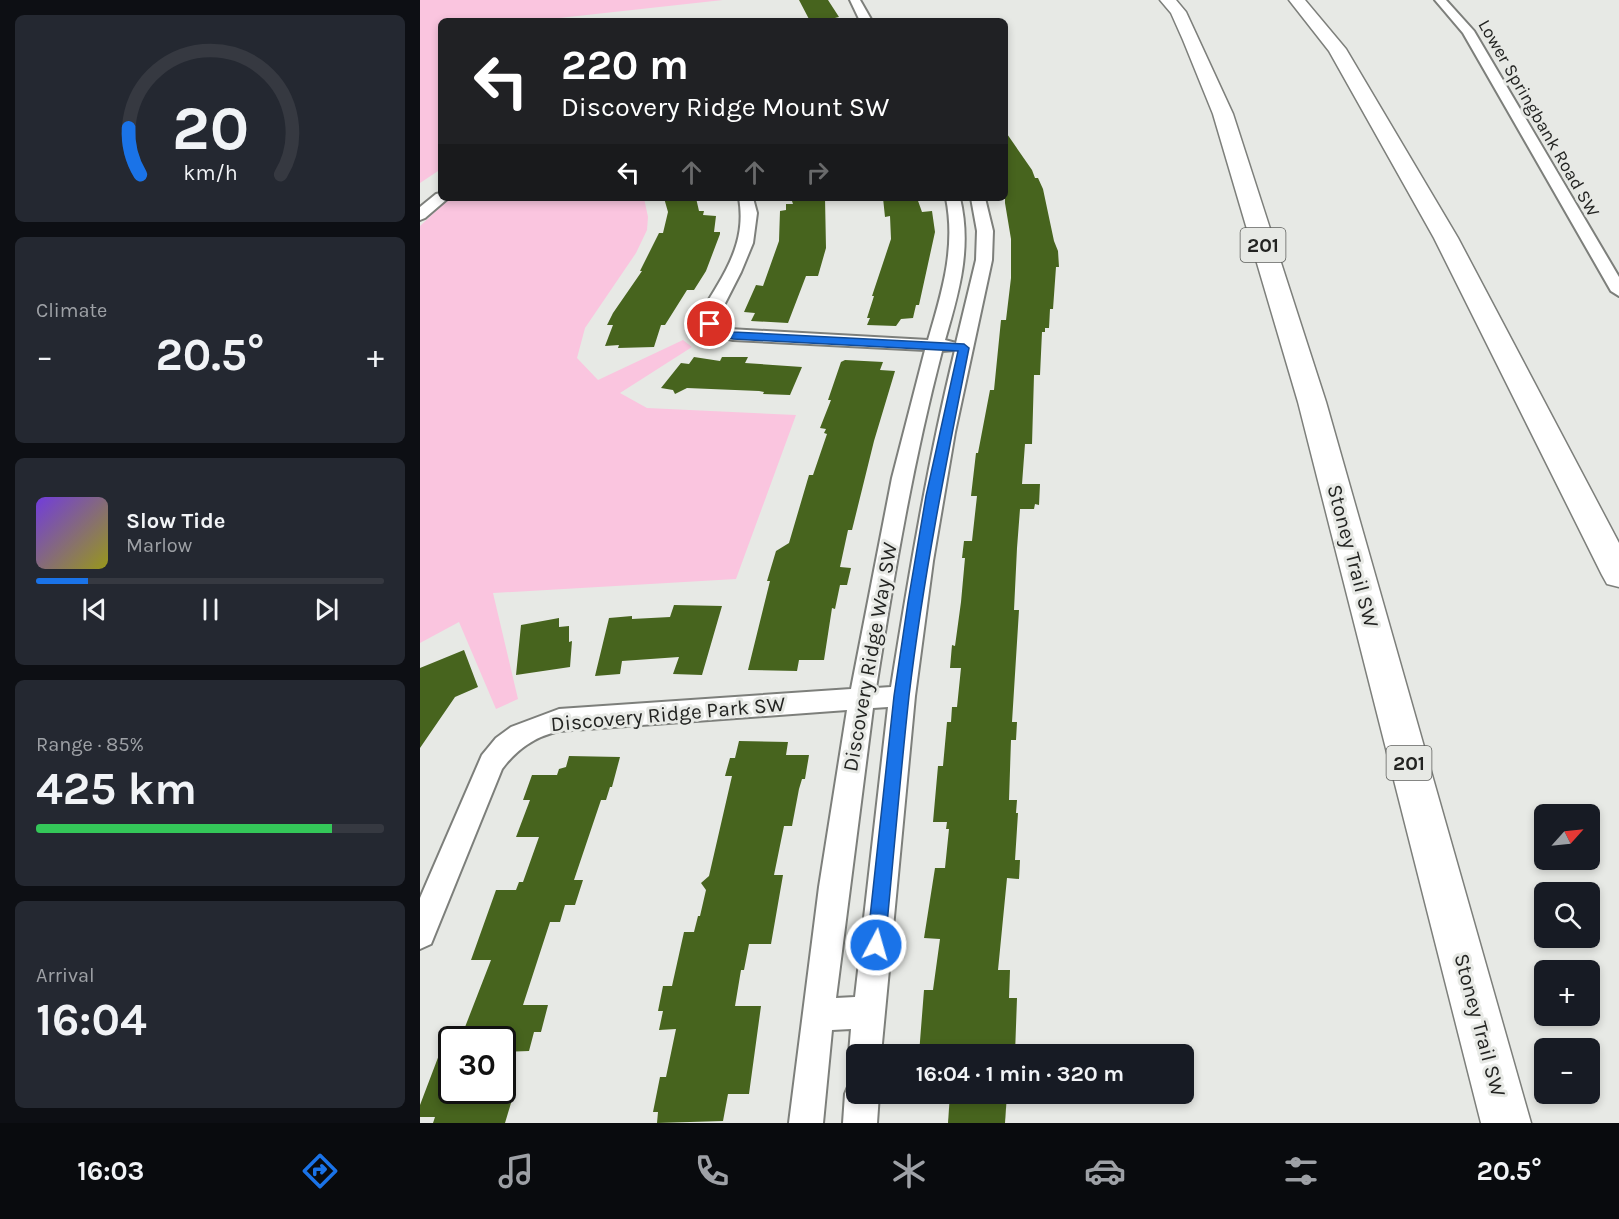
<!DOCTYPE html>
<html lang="en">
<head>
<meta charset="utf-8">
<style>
	:root { --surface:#171b24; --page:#242831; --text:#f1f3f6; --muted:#9ea1a6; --line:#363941; --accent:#1a73e8 }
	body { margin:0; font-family:Karla,sans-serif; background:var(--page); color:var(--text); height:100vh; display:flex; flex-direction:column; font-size:22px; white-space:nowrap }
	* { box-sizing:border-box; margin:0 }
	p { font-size:20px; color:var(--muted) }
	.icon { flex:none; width:33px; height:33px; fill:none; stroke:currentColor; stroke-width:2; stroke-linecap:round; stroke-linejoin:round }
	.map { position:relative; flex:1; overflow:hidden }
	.panel { display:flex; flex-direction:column; gap:15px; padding:15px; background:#0d0f14; width:420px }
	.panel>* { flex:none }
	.hud { position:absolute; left:18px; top:18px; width:570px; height:183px; border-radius:9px; box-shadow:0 3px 9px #0003; background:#202124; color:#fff; overflow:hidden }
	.needle { width:39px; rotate:63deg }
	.buttons { position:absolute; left:1114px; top:804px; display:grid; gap:12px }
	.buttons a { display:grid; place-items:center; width:66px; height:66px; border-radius:9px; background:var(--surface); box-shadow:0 3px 9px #0003; font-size:30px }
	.speed { position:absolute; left:18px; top:1026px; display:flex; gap:12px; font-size:30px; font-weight:700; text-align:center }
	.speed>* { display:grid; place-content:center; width:78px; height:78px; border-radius:50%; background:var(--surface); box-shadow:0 3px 9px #0003; line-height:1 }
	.speed .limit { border:3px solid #111; border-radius:9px; background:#fff; color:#111 }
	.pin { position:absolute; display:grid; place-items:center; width:51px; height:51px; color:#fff; margin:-26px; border:3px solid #fff; border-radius:50%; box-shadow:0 2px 6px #0007 }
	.me { position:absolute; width:66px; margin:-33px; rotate:6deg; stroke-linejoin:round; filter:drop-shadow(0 0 4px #0008) }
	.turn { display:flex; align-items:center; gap:21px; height:126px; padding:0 24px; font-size:27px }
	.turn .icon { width:78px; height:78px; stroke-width:2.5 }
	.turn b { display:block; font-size:42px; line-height:51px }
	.lanes { display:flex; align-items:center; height:57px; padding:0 24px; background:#0003; justify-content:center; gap:30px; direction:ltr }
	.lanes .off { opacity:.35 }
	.big { font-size:45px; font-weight:700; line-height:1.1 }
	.panel .tile { flex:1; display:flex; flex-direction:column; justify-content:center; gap:9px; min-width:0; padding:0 21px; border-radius:9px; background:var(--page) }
	.panel .dial { align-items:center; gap:0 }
	.dial svg { height:156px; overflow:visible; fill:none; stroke:var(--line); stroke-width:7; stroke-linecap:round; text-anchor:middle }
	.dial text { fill:var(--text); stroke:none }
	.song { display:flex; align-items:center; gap:18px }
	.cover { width:72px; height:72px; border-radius:9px; background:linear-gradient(135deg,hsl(260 70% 55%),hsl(60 70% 35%)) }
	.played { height:6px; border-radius:3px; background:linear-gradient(90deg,var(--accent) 15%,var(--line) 15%) }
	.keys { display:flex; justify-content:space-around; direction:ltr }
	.heat { display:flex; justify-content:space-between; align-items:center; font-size:33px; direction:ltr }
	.charge { height:9px; border-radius:4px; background:linear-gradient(90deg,#34c759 85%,var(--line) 0) }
	.trip { position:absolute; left:426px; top:1044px; width:348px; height:60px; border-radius:9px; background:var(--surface); box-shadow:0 3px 9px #0003; font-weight:700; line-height:60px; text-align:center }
	.tab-bar { display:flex; height:96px; justify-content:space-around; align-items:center; background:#090b0e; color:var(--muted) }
	.tab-bar .icon { width:42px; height:42px }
	.tab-bar .active { color:var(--accent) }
	.tab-bar b { font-size:27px; color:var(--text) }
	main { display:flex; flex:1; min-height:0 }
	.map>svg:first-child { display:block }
</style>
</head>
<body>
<main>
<section class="panel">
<div class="tile dial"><svg viewBox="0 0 100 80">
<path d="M14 69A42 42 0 1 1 86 69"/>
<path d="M14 69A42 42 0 0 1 8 45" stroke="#1a73e8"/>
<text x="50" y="56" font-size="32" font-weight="700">20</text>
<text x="50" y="72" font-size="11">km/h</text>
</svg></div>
<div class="tile"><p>Climate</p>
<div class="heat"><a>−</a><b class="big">20.5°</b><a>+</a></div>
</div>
<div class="tile">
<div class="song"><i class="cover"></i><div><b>Slow Tide</b><p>Marlow</p></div></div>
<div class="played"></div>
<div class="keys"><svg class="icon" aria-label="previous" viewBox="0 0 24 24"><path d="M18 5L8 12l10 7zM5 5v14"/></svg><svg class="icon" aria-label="pause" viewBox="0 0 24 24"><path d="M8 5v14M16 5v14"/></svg><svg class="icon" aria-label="next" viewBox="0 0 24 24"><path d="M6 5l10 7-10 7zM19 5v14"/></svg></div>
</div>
<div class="tile"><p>Range · 85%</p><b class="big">425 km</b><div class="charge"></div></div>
<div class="tile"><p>Arrival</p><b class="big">16:04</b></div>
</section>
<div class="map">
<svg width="1199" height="1123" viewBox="0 0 1199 1123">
	<rect width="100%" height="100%" fill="#e7e9e5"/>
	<g fill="#fac5df">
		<polygon points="0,0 303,0 112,21 21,21 21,169 0,183"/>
		<polygon points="30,198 224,198 228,217 227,230 216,253 165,328 157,358 178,380 263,340 272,347 200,393 227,408 376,415 316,579 73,593 98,699 76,709 39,622 0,643 0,226"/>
	</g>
	<g fill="#47641e">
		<polygon points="379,0 408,0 419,17 415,18 416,21 390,21"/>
		<polygon points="585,131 612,170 615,178 618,178 623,189 634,241 638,251 639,267 636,267 633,309 630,309 629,328 625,328 625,332 622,332 620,375 614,375 612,444 605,444 602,484 620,484 619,505 615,504 614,509 600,509 597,548 594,610 599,610 592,722 597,722 596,740 591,740 589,800 597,800 596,813 598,813 595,860 600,860 599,879 587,878 578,970 590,970 589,998 597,998 595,1054 499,1054 504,990 513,990 520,939 504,938 515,868 525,868 529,829 526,829 527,822 513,822 518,766 523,766 527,722 531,722 532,707 537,707 541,668 530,668 532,645 535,646 541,602 545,558 542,558 544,541 552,541 557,496 551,496 556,453 558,453 570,390 574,390 581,320 586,320 591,278 591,239 585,203"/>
		<polygon points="244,198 276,198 279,211 284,211 283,215 296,216 294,232 300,232 300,234 286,271 274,290 267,290 245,325 241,325 234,347 198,348 199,345 185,346 193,325 187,325 193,313 222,271 220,271 239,233 243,233 248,212"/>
		<polygon points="371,198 405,198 406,248 398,276 386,276 368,323 331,321 335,313 324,312 336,285 343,286 359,241 360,211 366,210 366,204 373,204"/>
		<polygon points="463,198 497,198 502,212 512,211 515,232 499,305 496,305 493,318 481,319 476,326 447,325 450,318 447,318 454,296 452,296 471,239 470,216 465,217"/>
		<polygon points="274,357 300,361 302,357 328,357 325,363 382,367 370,395 343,394 344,392 339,391 267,388 255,394 253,390 241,388 261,363 269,364"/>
		<polygon points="425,360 463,362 460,370 475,371 454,441 432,530 428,530 420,567 431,568 427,585 420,585 415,609 412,608 404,660 379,660 377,671 328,670 350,581 347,581 356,551 369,543 389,475 393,475 407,434 404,433 406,429 400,428 411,400 408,400 421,362"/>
		<polygon points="254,605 302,606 282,675 253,674 259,657 202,661 200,674 175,676 189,618 212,616 212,619 250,617"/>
		<polygon points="139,618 139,627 149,626 149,642 152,641 150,667 96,675 101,625"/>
		<polygon points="44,650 58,687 35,697 0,748 0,668"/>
		<polygon points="319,741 368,742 366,755 389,755 385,779 382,779 379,789 372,826 364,826 354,875 363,875 351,944 329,944 324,970 321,970 315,1006 341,1006 329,1094 308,1094 303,1121 237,1123 238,1112 233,1112 240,1077 246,1077 256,1029 239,1030 243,1011 238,1011 243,986 252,986 264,932 274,932 278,916 280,916 286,890 281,883 289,876 312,776 305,776 310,758 315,758"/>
		<polygon points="149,756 200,757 192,787 190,787 186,800 181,800 154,880 163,880 155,905 145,905 140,922 130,922 103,1005 128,1005 121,1032 114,1032 109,1051 82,1052 82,1040 40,1040 71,960 51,960 76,890 96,890 99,882 103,882 119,837 96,837 110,800 103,800 112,775 137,775 139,769 146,767"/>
		<polygon points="30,1026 32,1026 32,1090 82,1090 78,1104 91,1103 85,1123 13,1123 15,1117 0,1117 0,1105"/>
		<polygon points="530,1094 587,1094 585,1123 528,1123"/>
	</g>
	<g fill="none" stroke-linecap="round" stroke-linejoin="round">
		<defs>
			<g id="minor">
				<polygon points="430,0 440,0 452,21 440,21"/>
				<polygon points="1015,0 1026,0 1054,31 1199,277 1199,296 1191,291 1043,33"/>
				<polygon points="21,193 21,198 28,198 26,200 5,218 0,220 0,207 16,194"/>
				<path d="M319,198H333L337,213L333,243L321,272L297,319L301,325L309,329L508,340C522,292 536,248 526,198H540C552,248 539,292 525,340L536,343L556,260L557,231L551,198H565L573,231L572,260L535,432L513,561L495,696L461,1054H436V1067L433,1066L429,1054L431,1029L412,1030L403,1123H369L399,887L427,710L139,731C114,737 97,749 82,769L11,944L0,949V898L62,755L76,738L91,727L139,709L431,689L472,478L505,350L313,340L291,335L279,319C283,307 291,297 297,286C314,258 325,231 319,198ZM535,350C508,461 489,574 471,687L456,688C474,574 493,462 522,351ZM468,707L435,997L416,998L453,708Z"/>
				<polygon points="436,1080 436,1094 459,1094 457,1123 423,1123 425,1094 430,1082"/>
			</g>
			<g id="motorway">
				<polygon points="740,0 756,0 766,12 813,114 906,402 1111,1123 1061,1123 878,402 793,114 763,40 751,13"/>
				<polygon points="869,0 885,0 926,49 1038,238 1199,543 1199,587 1187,584 1182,575 1014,238 909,51"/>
			</g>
		</defs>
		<use href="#minor" stroke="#7d7f7b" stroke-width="4"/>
		<use href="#motorway" stroke="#7d7f7b" stroke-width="3"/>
		<use href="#minor" fill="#fff" fill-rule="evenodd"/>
		<use href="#motorway" fill="#fff" fill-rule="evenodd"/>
	</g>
	<path fill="#1a73e8" stroke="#114b97" stroke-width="1.5" d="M290,321L301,329L313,332L544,344L549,348C526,463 503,579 489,696C480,779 473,862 465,945L462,951L456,954L449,951L447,945L474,696L488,602L506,496L538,351L313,339L293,333L284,324Z"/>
	<g text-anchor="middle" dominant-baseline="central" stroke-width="6" stroke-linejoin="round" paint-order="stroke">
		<g font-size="18" fill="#232422" stroke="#e7e9e5">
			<text transform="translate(1119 118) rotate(60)">Lower Springbank Road SW</text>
		</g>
		<g fill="#e7e9e5" stroke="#5e5f5c" stroke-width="1.5">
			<rect x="820.5" y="228" width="45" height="34" rx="4.5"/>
			<rect x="966.5" y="746" width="45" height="34" rx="4.5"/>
		</g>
		<g font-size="20" font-weight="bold" fill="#232422">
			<text x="843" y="245">201</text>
			<text x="989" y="763">201</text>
		</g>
		<g font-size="21" fill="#232422" stroke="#e7e9e5">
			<text transform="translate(933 556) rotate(75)">Stoney Trail SW</text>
			<text transform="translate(450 657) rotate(-80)">Discovery Ridge Way SW</text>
			<text transform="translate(248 714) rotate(-5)">Discovery Ridge Park SW</text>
			<text transform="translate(1060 1025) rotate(75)">Stoney Trail SW</text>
		</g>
	</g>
</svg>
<div class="buttons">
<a><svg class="needle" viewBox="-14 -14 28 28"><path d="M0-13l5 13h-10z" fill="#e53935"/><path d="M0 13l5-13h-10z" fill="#9ea1a6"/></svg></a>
<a><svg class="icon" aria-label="search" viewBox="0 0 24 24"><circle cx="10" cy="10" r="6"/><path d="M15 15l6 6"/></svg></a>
<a>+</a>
<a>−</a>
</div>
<div class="speed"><div class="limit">30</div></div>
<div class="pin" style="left:290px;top:324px;background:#d93025"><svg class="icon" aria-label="arrive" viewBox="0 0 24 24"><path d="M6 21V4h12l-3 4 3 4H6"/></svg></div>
<svg class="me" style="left:456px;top:945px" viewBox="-20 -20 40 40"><circle r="17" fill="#1a73e8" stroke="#fff" stroke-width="3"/><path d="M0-11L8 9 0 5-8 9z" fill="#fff"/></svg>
<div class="trip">16:04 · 1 min · 320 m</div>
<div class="hud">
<div class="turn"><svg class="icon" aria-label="left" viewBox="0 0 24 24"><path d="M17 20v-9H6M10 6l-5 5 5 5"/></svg><div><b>220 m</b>Discovery Ridge Mount SW</div></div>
<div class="lanes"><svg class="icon" aria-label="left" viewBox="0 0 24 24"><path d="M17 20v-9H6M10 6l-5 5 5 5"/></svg><svg class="icon off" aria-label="ahead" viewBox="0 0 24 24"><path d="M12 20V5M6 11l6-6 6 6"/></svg><svg class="icon off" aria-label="ahead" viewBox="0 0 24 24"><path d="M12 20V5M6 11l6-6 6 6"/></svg><svg class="icon off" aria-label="right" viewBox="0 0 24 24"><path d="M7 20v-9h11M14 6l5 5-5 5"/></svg></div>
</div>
</div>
</main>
<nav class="tab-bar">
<b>16:03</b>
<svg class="icon active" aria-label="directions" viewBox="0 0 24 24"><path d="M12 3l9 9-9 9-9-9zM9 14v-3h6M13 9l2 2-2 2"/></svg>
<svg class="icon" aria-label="music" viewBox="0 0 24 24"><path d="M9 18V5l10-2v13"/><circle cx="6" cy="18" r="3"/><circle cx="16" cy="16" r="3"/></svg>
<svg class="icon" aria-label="phone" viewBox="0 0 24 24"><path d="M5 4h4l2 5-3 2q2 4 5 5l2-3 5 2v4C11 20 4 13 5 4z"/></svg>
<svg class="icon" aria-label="climate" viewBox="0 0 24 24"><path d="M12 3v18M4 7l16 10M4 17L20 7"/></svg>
<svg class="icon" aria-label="car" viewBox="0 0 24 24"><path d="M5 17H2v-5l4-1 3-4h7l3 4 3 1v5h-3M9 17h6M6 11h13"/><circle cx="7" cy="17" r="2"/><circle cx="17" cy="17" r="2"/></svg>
<svg class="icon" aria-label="filters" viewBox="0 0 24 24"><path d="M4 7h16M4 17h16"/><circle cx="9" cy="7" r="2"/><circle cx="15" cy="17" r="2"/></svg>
<b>20.5°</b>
</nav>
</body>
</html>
